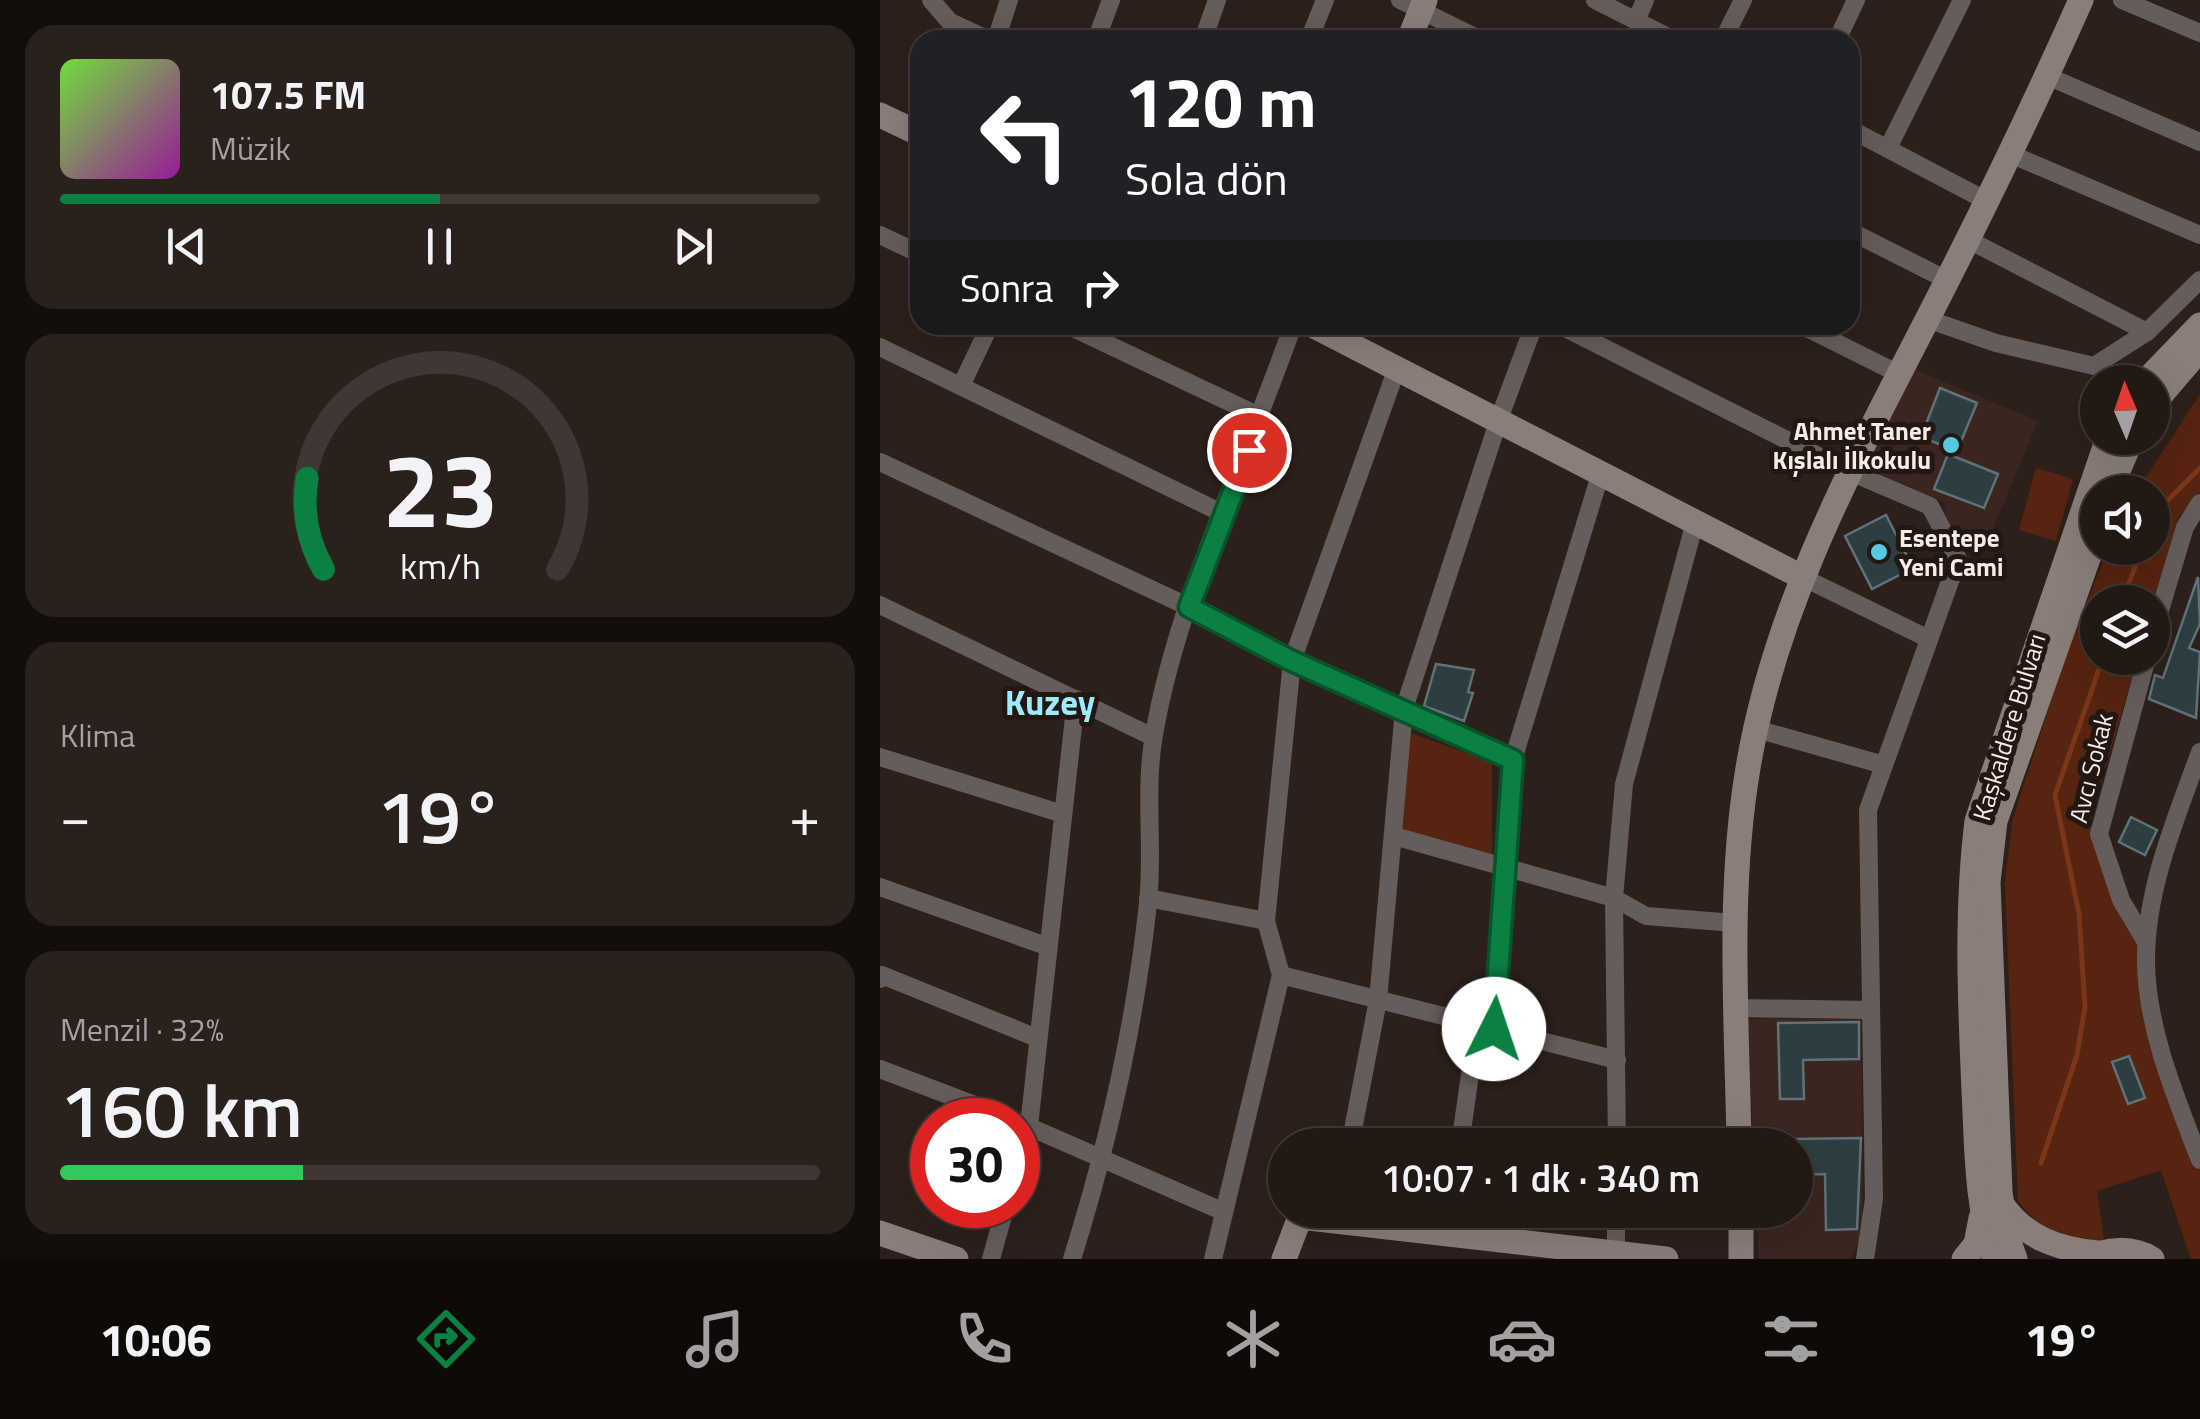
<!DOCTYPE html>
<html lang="tr">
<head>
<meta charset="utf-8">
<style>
	:root { --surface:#221814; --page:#2a211d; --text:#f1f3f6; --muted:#a2a0a0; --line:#3f3734; --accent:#0b8043 }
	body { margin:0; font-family:"Titillium Web",sans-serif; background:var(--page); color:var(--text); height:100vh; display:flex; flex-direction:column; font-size:38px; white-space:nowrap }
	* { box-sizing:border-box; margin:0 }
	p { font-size:32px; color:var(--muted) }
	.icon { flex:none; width:55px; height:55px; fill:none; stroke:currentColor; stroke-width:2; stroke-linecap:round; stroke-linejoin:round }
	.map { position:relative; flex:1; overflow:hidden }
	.details { display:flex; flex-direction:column; gap:25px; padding:25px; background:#130d0b; width:880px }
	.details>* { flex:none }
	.top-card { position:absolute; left:30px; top:30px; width:950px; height:305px; border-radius:30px; box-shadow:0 10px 40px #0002,0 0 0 2px var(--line); background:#202124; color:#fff; overflow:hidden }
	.needle { width:65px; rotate:358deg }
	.buttons { position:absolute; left:1200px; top:365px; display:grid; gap:20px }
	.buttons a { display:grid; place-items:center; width:90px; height:90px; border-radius:50%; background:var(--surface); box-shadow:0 10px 40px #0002,0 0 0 2px var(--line); font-size:50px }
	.speed { position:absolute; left:30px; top:1098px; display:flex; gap:20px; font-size:50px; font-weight:700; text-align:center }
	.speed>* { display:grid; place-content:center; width:130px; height:130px; border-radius:50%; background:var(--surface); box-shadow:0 10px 40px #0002,0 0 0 2px var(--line); line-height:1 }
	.speed .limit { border:15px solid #d22; background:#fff; color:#111 }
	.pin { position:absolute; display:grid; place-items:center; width:85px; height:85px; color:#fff; margin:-42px; border:5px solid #fff; border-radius:50%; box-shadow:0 2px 10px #0007 }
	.me { position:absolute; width:110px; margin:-55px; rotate:4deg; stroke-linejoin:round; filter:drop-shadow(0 0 8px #0008) }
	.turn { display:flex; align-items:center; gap:35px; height:210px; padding:0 50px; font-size:45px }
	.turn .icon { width:130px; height:130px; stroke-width:2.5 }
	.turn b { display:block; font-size:70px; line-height:85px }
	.then { display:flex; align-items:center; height:95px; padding:0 50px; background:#0003; gap:20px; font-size:38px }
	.big { font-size:75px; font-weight:600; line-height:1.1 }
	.details .widget { flex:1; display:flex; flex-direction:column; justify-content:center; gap:15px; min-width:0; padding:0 35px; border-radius:30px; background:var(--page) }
	.details .dial { align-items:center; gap:0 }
	.dial svg { height:260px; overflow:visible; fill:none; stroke:var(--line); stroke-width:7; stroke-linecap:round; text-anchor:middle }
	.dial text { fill:var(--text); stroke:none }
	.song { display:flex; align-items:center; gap:30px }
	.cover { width:120px; height:120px; border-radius:15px; background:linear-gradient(135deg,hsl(100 70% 55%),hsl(300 70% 35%)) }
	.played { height:10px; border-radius:5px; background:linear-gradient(90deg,var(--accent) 50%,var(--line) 50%) }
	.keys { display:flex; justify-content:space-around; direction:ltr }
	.heat { display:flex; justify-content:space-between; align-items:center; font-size:55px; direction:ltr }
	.charge { height:15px; border-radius:8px; background:linear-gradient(90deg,#34c759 32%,var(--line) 0) }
	.trip { position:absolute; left:388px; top:1128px; width:545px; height:100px; border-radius:50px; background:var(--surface); box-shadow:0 10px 40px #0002,0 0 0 2px var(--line); font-weight:600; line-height:100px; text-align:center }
	.menu { display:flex; height:160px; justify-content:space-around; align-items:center; background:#0e0a08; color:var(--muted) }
	.menu .icon { width:70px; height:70px }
	.menu .active { color:var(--accent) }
	.menu b { font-size:45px; color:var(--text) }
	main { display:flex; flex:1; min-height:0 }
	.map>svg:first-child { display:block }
</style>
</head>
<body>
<main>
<section class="details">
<div class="widget">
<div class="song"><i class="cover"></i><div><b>107.5 FM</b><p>Müzik</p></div></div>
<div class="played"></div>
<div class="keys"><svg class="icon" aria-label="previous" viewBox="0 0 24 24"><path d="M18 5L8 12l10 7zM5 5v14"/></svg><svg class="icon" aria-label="pause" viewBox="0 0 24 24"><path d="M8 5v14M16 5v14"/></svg><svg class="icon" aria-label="next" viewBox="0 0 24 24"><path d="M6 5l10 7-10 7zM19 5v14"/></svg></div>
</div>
<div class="widget dial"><svg viewBox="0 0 100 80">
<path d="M14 69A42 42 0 1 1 86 69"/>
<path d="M14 69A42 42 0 0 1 9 41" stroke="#0b8043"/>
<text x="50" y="56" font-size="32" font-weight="700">23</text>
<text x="50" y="72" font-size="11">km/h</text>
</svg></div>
<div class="widget"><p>Klima</p>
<div class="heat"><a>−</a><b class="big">19°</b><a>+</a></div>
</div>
<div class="widget"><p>Menzil · 32%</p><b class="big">160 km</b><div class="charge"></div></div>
</section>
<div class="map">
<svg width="1320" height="1259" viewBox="0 0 1320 1259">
	<rect width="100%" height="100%" fill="#2d201b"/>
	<g fill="#3a261f">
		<polygon points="1028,367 1158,421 1111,533 1105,530 1102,538 1067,523 1064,502 985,469"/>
		<polygon points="981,1016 983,1233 970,1259 879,1259 876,1210 915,1210 915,1145 873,1145 868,1019"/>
	</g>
	<g fill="#562410">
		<path d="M1320,394V491L1298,518L1273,612L1272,602H1218V658H1258L1211,816L1213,844L1224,876L1259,939L1264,1009L1320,1172V1259H1311L1281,1170L1217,1191L1224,1241C1182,1239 1165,1235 1138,1201L1125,882L1132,822L1189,645L1229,548H1272V492H1256Z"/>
		<polygon points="1156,468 1193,479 1176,541 1139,530"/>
		<polygon points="522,730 612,762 612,857 514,830"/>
	</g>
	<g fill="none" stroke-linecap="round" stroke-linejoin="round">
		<g stroke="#7b361a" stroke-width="5">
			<polyline points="1272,526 1280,508 1320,468"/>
			<polyline points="1242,602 1262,548"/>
			<polyline points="1161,1163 1197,1055 1205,1007 1199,914 1175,795 1223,658"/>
		</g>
	</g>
	<g fill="#2d3e42" stroke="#607277" stroke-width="2.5">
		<polygon points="1060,388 1097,403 1077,451 1041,437"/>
		<polygon points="1068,454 1118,474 1104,508 1054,489"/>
		<polygon points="1006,515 1033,568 992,589 965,536"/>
		<polygon points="1318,577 1320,624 1309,648 1320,652 1316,718 1269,699 1275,675 1283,678"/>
		<polygon points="556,664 594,670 588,692 593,693 584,721 544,706"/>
		<polygon points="1251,817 1277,830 1265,855 1239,842"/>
		<polygon points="979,1022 979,1059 923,1060 924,1099 900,1099 898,1023"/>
		<polygon points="1249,1056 1265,1098 1248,1104 1232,1062"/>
		<polygon points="981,1138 977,1229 946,1230 945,1174 915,1175 915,1139"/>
	</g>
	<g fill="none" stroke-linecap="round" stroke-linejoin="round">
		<g stroke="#655d5b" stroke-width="18">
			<polyline points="51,0 70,22 109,40"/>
			<polyline points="520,0 601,40"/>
			<polyline points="715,0 794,40"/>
			<polyline points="1242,0 1320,33"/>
			<polyline points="756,21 765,0"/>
			<polyline points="116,40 129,0"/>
			<polyline points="216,40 231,0"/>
			<polyline points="323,40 337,0"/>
			<polyline points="429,40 445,0"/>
			<polyline points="843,40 863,0"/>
			<polyline points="957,40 976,0"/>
			<polyline points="1167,76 1320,142"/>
			<polyline points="970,129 1105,200"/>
			<polyline points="1008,148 1082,0"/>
			<polyline points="1128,153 1320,235"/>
			<polyline points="970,231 1065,279"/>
			<polyline points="0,235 40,254"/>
			<polyline points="1085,238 1267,332"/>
			<polyline points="1047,319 1116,343 1214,366 1267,332 1320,280"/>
			<polyline points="187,325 381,417"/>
			<polyline points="679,325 968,471 1050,506 1078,559 988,810 994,1199 985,1259"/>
			<polyline points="921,325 1017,373"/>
			<polyline points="0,347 344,514"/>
			<polyline points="81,386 110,325"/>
			<polyline points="0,462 309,607 412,661 633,760"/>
			<polyline points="920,576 1049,639"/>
			<polyline points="0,605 273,737"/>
			<polyline points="1272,637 1305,527 1320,503"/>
			<polyline points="876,729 1004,765"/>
			<path d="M1320,752C1296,818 1266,888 1266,960C1266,1027 1296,1098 1320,1160"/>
			<polyline points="0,757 183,814"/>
			<polyline points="514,836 734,898 766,916 855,923"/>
			<polyline points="0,887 166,946"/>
			<polyline points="268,898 386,921"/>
			<polyline points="1266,942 1241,900 1219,834 1267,658"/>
			<polyline points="401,975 737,1060"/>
			<polyline points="0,979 2,975 157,1038"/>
			<polyline points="857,1008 990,1010"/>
			<polyline points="614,1029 633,760 721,472"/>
			<polyline points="0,1069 134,1120"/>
			<polyline points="138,1122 342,1211"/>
			<polyline points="470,1145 498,1000 524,709 619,419 654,325"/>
			<polyline points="580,1145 597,1025"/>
			<polyline points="737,1145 734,898 744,784 815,522"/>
			<polyline points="138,1167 149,1126 196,699"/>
			<polyline points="568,1232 571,1210"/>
			<polyline points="736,1253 736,1210"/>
			<polyline points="111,1259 126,1205"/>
			<path d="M192,1259C229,1141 255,1025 268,903C274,848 264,790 274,735C296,603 368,454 413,325"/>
			<polyline points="333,1259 401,975 386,921 412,661 517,368"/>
		</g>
		<g stroke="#8a7e7a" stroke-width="25">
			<polyline points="529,40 545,0"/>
			<polyline points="0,115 40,134"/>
			<polyline points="432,325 920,576"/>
			<polyline points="1265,382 1320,325"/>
			<polyline points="1272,405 1320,349"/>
			<polyline points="1229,492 1252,438"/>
			<path d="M859,1145C857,1019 847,892 868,768C895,606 973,464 1047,320C1101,215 1153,108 1201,0"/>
			<path d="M1123,1206C1146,1238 1178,1249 1217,1253"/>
			<polyline points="861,1210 861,1259"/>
			<polyline points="0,1233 76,1259"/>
			<polyline points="404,1259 420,1217 786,1259"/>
			<polyline points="1084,1259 1096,1244 1101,1218"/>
			<path d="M1115,1259C1096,1205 1097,1148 1094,1091C1090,1001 1086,910 1097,821L1228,438"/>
			<polyline points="1135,1259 1125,1231 1120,1191 1108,882 1115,821 1218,530"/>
			<path d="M1207,1259C1226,1248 1253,1247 1272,1259"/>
		</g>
	</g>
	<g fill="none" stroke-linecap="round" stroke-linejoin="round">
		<defs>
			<polyline id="route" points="369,450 309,607 412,661 633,760 614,1029"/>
		</defs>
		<use href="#route" stroke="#07532c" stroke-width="25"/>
		<use href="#route" stroke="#0b8043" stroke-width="18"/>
	</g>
	<g fill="#56c9e1" stroke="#231712" stroke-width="4">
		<circle cx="1071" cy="445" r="10"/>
		<circle cx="999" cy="552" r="10"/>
	</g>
	<g text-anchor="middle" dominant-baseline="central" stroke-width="10" stroke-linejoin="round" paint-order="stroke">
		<g font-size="25" font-weight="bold" fill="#f5ebe8" stroke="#231712" text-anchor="end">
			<text x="1051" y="431">Ahmet Taner<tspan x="1051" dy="29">Kışlalı İlkokulu</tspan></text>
			<text x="1019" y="538" text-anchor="start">Esentepe<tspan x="1019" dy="29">Yeni Cami</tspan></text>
		</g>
		<g font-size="25" fill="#f5ebe8" stroke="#231712">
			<text transform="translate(1129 727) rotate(-73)">Kaşkaldere Bulvarı</text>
			<text transform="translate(1211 768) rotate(-76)">Avcı Sokak</text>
		</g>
		<g font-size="35" font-weight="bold" fill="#9ceafc" stroke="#231712">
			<text x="170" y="702">Kuzey</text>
		</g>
	</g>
</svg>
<div class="buttons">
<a><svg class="needle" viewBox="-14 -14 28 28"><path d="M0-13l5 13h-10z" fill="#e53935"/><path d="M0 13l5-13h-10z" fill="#a2a0a0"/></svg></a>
<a><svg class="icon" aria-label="sound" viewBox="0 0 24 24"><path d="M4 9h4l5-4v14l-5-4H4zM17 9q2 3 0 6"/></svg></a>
<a><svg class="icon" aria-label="layers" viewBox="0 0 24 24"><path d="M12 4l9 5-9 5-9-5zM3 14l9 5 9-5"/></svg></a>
</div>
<div class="speed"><div class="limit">30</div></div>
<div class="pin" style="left:369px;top:450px;background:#d93025"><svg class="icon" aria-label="arrive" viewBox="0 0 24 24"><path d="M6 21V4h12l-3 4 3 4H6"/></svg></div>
<svg class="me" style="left:614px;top:1029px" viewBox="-20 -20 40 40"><circle r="19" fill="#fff"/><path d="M0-13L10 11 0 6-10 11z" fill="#0b8043"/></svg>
<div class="trip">10:07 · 1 dk · 340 m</div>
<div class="top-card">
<div class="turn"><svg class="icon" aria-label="left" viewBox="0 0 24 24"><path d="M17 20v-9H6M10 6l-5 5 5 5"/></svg><div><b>120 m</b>Sola dön</div></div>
<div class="then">Sonra<svg class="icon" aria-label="right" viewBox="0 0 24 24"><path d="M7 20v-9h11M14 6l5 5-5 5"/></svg></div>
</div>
</div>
</main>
<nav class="menu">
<b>10:06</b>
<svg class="icon active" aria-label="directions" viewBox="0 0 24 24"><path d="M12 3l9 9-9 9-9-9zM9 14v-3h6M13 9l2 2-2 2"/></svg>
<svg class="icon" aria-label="music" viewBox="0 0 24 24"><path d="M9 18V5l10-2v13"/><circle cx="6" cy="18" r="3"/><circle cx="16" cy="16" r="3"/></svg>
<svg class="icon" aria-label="phone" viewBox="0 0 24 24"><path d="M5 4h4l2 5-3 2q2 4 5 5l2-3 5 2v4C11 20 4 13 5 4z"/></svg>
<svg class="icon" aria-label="climate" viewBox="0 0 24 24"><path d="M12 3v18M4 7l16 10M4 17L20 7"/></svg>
<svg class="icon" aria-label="car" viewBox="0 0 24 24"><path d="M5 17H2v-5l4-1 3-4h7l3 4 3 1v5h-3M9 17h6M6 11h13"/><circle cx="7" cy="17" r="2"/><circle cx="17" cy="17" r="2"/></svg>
<svg class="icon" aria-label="filters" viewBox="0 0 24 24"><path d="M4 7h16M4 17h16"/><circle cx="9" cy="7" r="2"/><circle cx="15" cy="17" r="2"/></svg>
<b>19°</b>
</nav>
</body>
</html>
